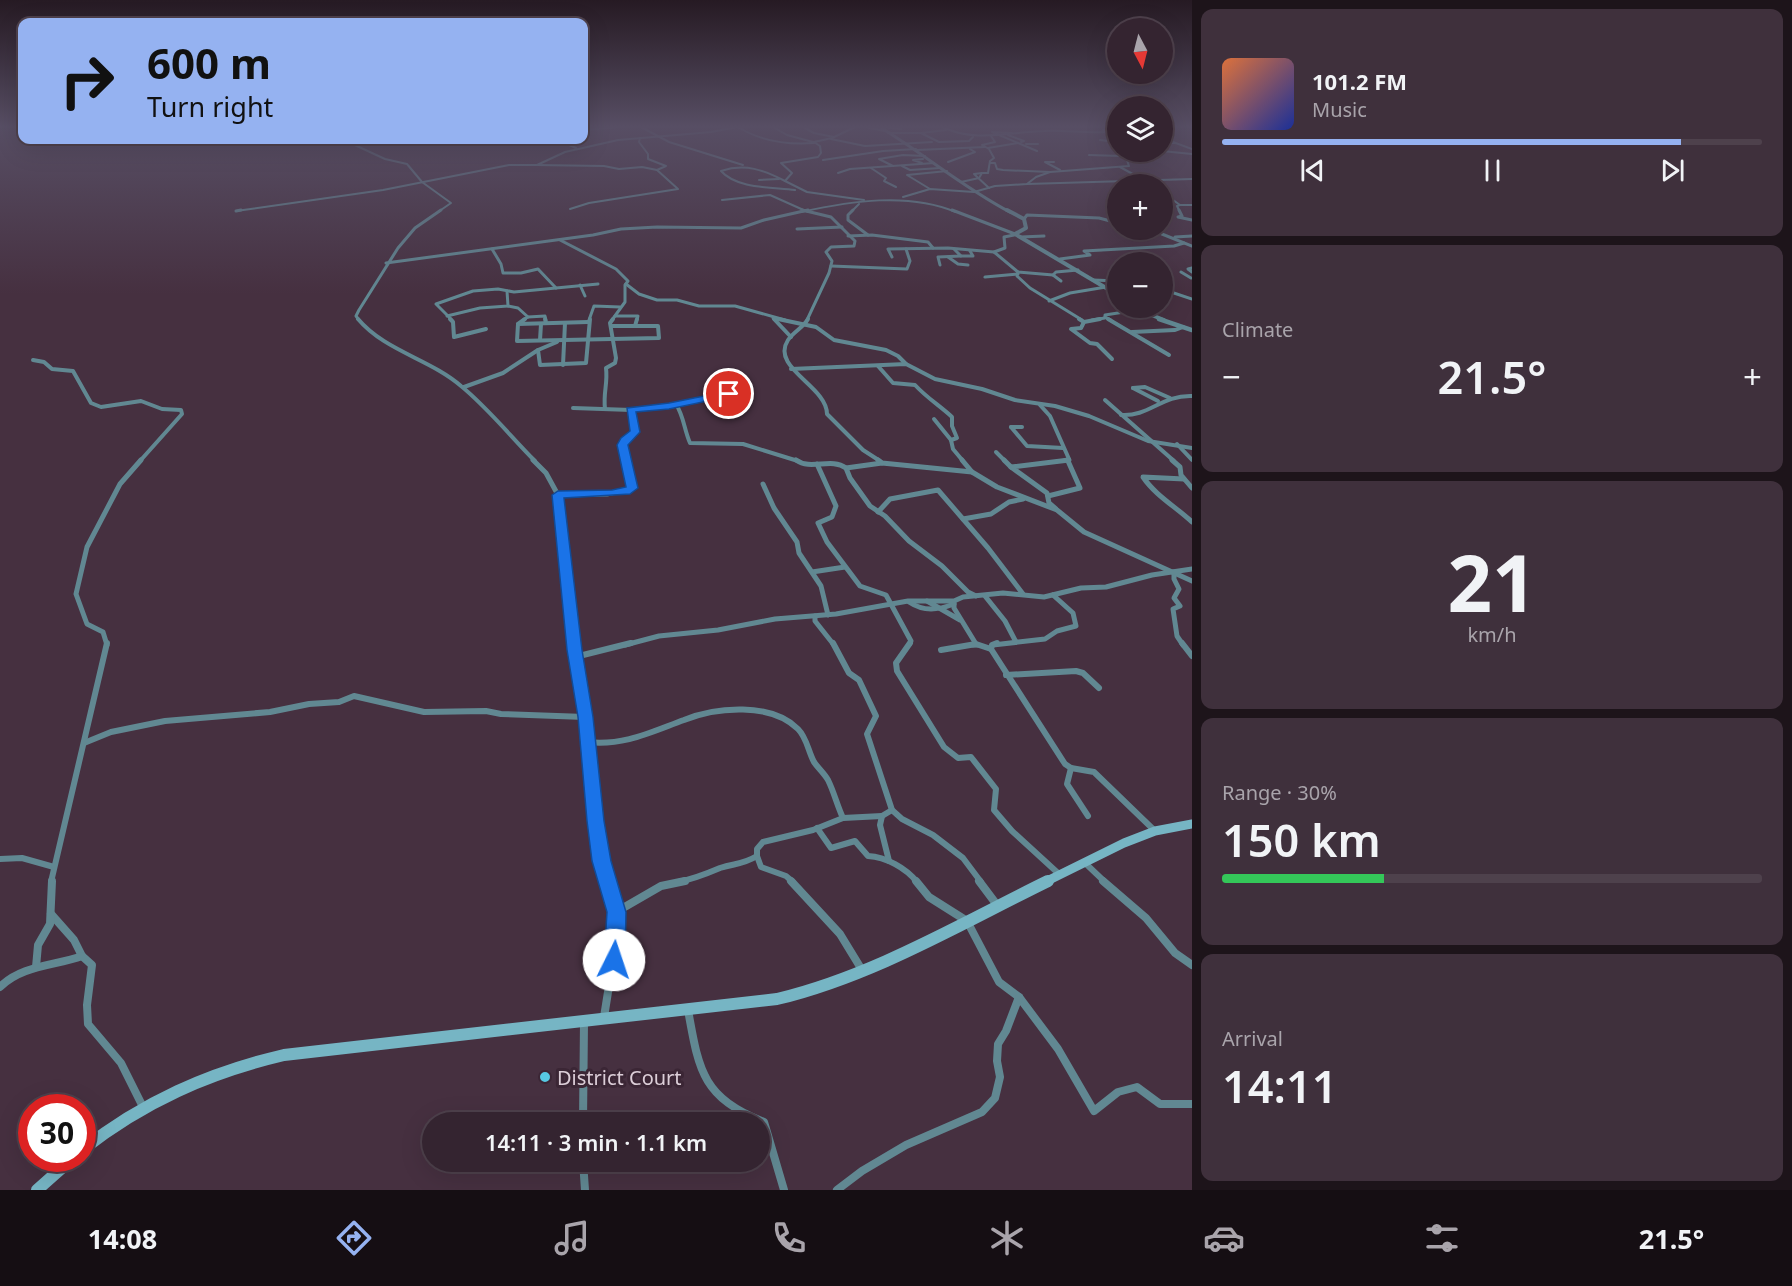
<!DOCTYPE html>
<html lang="en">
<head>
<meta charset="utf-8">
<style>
	:root { --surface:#342430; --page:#3f303c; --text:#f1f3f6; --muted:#a9a4ab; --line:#4e414c; --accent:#95b2f1 }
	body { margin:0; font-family:"Noto Sans",sans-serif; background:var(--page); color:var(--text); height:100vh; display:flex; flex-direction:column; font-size:22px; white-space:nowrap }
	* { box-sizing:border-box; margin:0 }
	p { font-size:20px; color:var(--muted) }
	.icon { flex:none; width:33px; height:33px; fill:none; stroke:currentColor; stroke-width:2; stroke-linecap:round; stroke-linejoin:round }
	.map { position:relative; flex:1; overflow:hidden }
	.panel { display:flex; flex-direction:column; gap:9px; padding:9px; background:#1d141a; width:600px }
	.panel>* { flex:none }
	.hud { position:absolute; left:18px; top:18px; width:570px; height:126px; border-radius:12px; box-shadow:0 6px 24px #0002,0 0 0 2px var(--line); background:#95b2f1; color:#111; overflow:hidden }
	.needle { width:39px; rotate:173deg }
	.fabs { position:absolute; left:1107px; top:18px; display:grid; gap:12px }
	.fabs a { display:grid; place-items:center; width:66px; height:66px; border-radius:50%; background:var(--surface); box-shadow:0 6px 24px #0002,0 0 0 2px var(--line); font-size:30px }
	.speed { position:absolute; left:18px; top:1094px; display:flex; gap:12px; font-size:30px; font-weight:700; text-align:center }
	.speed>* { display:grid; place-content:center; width:78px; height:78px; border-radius:50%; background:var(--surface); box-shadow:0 6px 24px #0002,0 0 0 2px var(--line); line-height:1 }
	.speed .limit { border:9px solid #d22; background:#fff; color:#111 }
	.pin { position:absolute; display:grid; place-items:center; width:51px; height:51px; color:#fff; margin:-26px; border:3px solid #fff; border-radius:50%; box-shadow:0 2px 6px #0007 }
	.me { position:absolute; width:66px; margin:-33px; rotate:4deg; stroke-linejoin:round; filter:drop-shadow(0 0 4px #0008) }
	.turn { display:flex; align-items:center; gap:21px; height:126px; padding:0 30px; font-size:27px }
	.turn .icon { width:78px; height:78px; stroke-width:2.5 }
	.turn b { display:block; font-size:42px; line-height:51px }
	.big { font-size:45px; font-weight:600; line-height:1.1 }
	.panel .widget { flex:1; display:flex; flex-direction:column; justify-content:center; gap:9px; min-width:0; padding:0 21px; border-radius:12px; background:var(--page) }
	.panel .dial { align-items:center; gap:0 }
	.dial b { font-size:78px; line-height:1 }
	.song { display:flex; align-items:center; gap:18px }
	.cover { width:72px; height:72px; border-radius:9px; background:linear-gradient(135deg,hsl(20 70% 55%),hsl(230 70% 35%)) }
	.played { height:6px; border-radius:3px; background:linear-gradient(90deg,var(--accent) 85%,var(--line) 85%) }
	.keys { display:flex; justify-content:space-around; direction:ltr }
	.heat { display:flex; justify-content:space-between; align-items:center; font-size:33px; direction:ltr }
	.charge { height:9px; border-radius:4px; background:linear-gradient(90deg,#34c759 30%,var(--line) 0) }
	.trip { position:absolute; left:422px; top:1112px; width:348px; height:60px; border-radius:30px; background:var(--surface); box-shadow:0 6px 24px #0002,0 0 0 2px var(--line); font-weight:600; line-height:60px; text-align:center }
	.tabs { display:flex; height:96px; justify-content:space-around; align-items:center; background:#150e13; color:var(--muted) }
	.tabs .icon { width:42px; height:42px }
	.tabs .selected { color:var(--accent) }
	.tabs b { font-size:27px; color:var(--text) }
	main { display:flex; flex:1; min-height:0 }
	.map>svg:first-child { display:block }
</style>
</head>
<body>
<main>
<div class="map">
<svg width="1192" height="1190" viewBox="0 0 1192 1190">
	<rect width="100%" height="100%" fill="#463040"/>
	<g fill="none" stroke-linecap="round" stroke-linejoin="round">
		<g stroke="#618892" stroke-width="2">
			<polyline points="641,127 669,142 743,165"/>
			<path d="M738,127C762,142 787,145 814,143"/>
			<polyline points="773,127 787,135 813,142"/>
			<polyline points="803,127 814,133 834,137"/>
			<polyline points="855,127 832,138 814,142 820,146 821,153 818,157 781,163 792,173 785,181 807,192 864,200"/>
			<polyline points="865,127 885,131"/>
			<polyline points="884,127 901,129"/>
			<path d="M942,127C976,143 1008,132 1044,131C1064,130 1085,133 1105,132"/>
			<polyline points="1116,127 1103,130 1118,144"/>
			<polyline points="584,130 619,127"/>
			<polyline points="946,130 921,133 939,142 969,141 973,137"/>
			<polyline points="888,133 924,133"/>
			<polyline points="1012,133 992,132 1037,151"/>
			<polyline points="1008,135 1024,141 1021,142"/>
			<polyline points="640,138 639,142 648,154 648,159 666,166 657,170"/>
			<polyline points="831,139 865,146 932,142"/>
			<polyline points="344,140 385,159 407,164 422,182 451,203 438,212"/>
			<polyline points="558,140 576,148"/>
			<polyline points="1100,140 1116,142"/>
			<polyline points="1173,142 1192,149"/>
			<polyline points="1162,143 1175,143"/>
			<polyline points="1026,144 1038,144"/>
			<polyline points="988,148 1018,143"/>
			<polyline points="917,150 985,147"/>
			<polyline points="1162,151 1192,154"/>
			<polyline points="1089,155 1154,157"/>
			<polyline points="823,160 883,151 916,149"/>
			<polyline points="948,162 975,152 970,149"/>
			<polyline points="1054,162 1045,162 1060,170"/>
			<polyline points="922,163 913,160 923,159"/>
			<polyline points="990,163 995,163 997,169 1003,170 1050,172"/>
			<polyline points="537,165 604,166 619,169 642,167 657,170 678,189 589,203 570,209"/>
			<polyline points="893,166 879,159 903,155 925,156"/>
			<polyline points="902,166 910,170 940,168"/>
			<polyline points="1120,167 1151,184"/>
			<polyline points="871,168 886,178 884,181 896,187"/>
			<polyline points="838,173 850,169 934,163"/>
			<polyline points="982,173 974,174 989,188"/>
			<polyline points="759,180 779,179"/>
			<path d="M785,181C764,170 745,163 721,171C737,189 772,187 795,190"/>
			<polyline points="961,182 979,178 982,173 988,173 990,161 994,158 989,149 982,145 995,142 991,136"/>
			<polyline points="1027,184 1192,179"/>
			<polyline points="930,189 907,175 947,171"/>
			<polyline points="1162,192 1180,205 1177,206 1180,212"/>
			<polyline points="903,197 930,189 974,192 995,186 1027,184 1036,177 1050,172 1129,166 1124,152"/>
			<polyline points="722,200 770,195 808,212"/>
			<polyline points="1180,205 1192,205"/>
			<polyline points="236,211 383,190 509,165 537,165 565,152 618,140 711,132 737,127"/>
			<path d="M801,212C851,201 908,192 956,212"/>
			<polyline points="851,212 859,204"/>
		</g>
		<g stroke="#618892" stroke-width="3">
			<polyline points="802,210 831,217 855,241 854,246 831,247 826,252 832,261 829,273 807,320"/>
			<polyline points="853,210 848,215 848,220 868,235"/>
			<polyline points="952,210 1015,234"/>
			<polyline points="1179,210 1182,216 1178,217 1192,220"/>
			<polyline points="236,211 241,210"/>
			<polyline points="1024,219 1027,215 1099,218 1118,223"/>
			<polyline points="797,229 842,227"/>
			<polyline points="1152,230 1192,246"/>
			<polyline points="848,236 872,235 928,242 933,248"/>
			<polyline points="1021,237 1044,236"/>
			<polyline points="1175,237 1192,236"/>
			<polyline points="560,240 616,269 628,281 625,285 625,302 612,320"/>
			<polyline points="492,249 501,264 503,273 521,273 538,269 556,288"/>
			<polyline points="994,252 1018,272 1053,275 1056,272 1078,270"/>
			<polyline points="961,256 973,256 970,251"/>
			<polyline points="892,257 888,249 948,248 994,252 1005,248 1004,237 1014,235"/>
			<polyline points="948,257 958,264 968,265"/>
			<polyline points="1060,259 1090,255 1084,251 1174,246 1184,243"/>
			<polyline points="386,263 593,235 621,229 657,227 741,228 764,220 808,210"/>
			<polyline points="940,265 938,257 961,256 954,249"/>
			<polyline points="831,266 907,269 910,261 906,249"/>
			<polyline points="1192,268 1188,269 1192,272"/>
			<polyline points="1018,272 1017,276 1030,288 1082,320"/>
			<polyline points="1181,272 1191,278"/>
			<polyline points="1053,275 1061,281"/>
			<polyline points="985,277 1018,274"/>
			<polyline points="1093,280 1118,281"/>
			<polyline points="626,284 639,294 657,300 677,300 699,306 735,306 785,320"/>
			<polyline points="580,285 585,296"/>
			<polyline points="1162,289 1192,299"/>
			<polyline points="1049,301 1070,293 1106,287"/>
			<polyline points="508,306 518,308 528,317 523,320"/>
			<polyline points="447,316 480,308 508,306 507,291"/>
			<polyline points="615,316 638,316 637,320"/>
			<polyline points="528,317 545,316 546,320"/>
			<polyline points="1105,317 1111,320"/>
			<polyline points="773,318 775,320"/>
			<polyline points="359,320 356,316 359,310 398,248 415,228 441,210"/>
			<polyline points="452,320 436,304 473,291 498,289 514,292 598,284"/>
			<polyline points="589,320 594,306 620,307"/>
			<polyline points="1092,320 1105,318 1105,315 1137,310"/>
		</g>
		<g stroke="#618892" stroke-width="4">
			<path d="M358,319C385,351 430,359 461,386C488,408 511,437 535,461"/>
			<polyline points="450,319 453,322 454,337 486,329"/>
			<polyline points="545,319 546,323"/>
			<polyline points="774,319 791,337"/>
			<polyline points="778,319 816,327 834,340 886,350 898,356 906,364"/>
			<path d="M808,319C803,328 794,331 788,340C770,368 827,386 827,414L863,450L880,461"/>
			<polyline points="1079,319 1084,322"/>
			<polyline points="1100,319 1084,322 1081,328 1071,329 1090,343 1097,344 1112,359"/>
			<polyline points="1108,319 1169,355"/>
			<polyline points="588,322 518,324 517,341 659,338 658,326 611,326"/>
			<polyline points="518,324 525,319"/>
			<polyline points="635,326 637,319"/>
			<polyline points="1132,332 1175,330 1183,327"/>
			<polyline points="540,340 541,324"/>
			<polyline points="557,342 538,350 540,365 586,363 590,319"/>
			<polyline points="33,360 44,362 52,369 73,371 91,403 101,407 141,401 162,409 181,410 182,414 140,461"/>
			<polyline points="563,365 565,323"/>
			<path d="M878,366L893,383L915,385C927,398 939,405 952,417V426L957,438L951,440"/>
			<polyline points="791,369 906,364 935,379 982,389 1015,400 1055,406 1089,416 1148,441 1192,448"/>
			<polyline points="464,387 503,373 538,350"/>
			<polyline points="1133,388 1145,387 1170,398"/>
			<polyline points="1133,388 1158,401"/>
			<path d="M751,393L676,404C684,417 684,429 690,443L743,444L798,461"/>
			<polyline points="1105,400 1174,461"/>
			<polyline points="1040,405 1050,416 1069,459 1063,461"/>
			<polyline points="573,408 631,410 676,404"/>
			<path d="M605,409C603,392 608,384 606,368L615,363L616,358L610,323L613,319"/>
			<path d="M1121,415C1149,417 1161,395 1192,396"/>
			<polyline points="934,419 951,440 953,449 963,461"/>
			<polyline points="1011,427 1027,446 1063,448"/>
			<polyline points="1011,427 1022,427"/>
			<polyline points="1177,444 1192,460"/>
			<polyline points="996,452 1005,461"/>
			<path d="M626,461C623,446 623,442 635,432L631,410"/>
		</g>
		<g stroke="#618892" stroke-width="5">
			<polyline points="533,460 546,473 558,495 573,645"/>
			<path d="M796,460C811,471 831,457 846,468L882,463"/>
			<polyline points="878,460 882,463 972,472 997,487 1057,510 1084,532 1192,581"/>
			<polyline points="962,460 972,472"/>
			<polyline points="1004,460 1011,467"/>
			<polyline points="1172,460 1180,467 1181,475 1192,488"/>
			<polyline points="817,464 836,506 832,517 818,523 827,542 860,586 886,595 911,641 909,645"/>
			<polyline points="846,468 850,478 870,506 885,516 909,541 942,566 968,592 976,596"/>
			<path d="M1184,479L1143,477C1155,495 1176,507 1192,522"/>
			<polyline points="763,484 774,508 797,542 799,553 821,586 828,615"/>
			<polyline points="558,495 607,494 632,488 626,460"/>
			<polyline points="1048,496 1080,488 1068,461"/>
			<polyline points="1056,509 1049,503 1047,493 1011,467 1069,460"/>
			<polyline points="878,512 890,499 938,490 988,548 1023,594"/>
			<polyline points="963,519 991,514 1009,502 1023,499"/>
			<polyline points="812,572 845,567"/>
			<polyline points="1174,572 1174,579 1179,589 1174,598 1180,606 1173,609 1177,636 1183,645"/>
			<polyline points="985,596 1005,621 1016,642"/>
			<polyline points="927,601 960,620"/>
			<path d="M909,602C924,612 938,610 954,604"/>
			<polyline points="954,603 954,608 976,644"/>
			<polyline points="815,616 815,621 834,645"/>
			<polyline points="107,645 103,632 87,624 76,594 87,547 120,484 141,460"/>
			<polyline points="625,645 659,636 718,630 775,619 836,614 908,601 954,601 963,597 1003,593 1044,597 1081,588 1106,587 1152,575 1192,569"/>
			<polyline points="973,645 978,645"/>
			<polyline points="993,645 1045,639 1057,631 1076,626 1073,613 1053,595"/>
		</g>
		<g stroke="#618892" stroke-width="6">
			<polyline points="573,643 585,717 601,861 607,882"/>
			<polyline points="833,643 849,673 859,680 876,716 867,734 892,810 902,819 933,835 963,858 981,882"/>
			<polyline points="910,643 896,663 897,671 944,747 958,758 971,757 996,789 994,810 1012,831 1059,874"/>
			<polyline points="997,643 992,645 991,649 1065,764 1071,768 1094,772 1155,831"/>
			<polyline points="1182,643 1192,656"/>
			<polyline points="941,650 976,644 991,649"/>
			<polyline points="575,657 631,643"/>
			<polyline points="1006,675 1076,671 1083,673 1099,688"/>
			<path d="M587,742C624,746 651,732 684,720C716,707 771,702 798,729C807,738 808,751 814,762C818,768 824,773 828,780C834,792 837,805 843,818"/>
			<polyline points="84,743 111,732 165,721 270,712 309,704 339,702 354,696 424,712 486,711 501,714 585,717"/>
			<polyline points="1071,768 1067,784 1088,816"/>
			<path d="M817,828L831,848L855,841L868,856C886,857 906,868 917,882"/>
			<polyline points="757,856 761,867 786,876 793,882"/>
			<polyline points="0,859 22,858 54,867"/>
			<polyline points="889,861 880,825 882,816 892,810"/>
			<polyline points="1084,862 1105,882"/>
			<polyline points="51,882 107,643"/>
			<path d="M678,882C693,879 706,874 720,868C735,863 742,865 757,856V849L763,842L813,830L843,818L882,816"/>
		</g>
		<g stroke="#618892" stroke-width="8">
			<polyline points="791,881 840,934 862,970"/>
			<polyline points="916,881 929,897 967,921 999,982 1019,997 1058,1049 1094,1111 1118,1092 1137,1087 1160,1104 1192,1104"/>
			<polyline points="979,881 997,905"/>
			<polyline points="1103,881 1146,918 1175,953 1192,965"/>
			<polyline points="616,912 661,886 685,881"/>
			<polyline points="51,914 74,940 82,956"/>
			<polyline points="36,967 38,945 50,924 52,881"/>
			<path d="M0,987C22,965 55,966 82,956L92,965L87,1005L88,1024L121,1063L142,1105"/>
			<path d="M688,1010C699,1071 702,1097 764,1122L784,1190"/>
			<polyline points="604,1017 616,942 616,912 607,881"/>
			<polyline points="583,1122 584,1022"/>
			<polyline points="583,1161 585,1190"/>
			<polyline points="837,1190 862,1171 906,1145 982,1112 995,1098 1000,1077 997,1061 998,1044 1006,1031 1019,997"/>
		</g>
		<path stroke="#618892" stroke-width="3" d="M880,127C924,154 964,188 1010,212"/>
		<g stroke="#618892" stroke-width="4">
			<polyline points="1007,210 1024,219 1026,228 1015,234 1118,295"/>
			<polyline points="1134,308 1164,320"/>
		</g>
		<polyline stroke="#618892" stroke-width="4.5" points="1159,319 1192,330"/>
		<polyline stroke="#76b5c4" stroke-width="9" points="1045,882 1124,843 1155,831 1192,824"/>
		<g stroke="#76b5c4" stroke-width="12">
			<path d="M82,1150C143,1102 208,1073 284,1055L777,999C873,976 960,924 1048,881"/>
			<polyline points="37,1190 73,1158"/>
		</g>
	</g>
	<linearGradient id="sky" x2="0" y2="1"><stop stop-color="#261a23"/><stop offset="0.43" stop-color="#574e64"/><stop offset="1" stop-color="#574e64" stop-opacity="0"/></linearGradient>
	<rect width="1192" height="294" fill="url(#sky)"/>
	<polygon fill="#1a73e8" stroke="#114b97" stroke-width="1.5" points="729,391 732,392 732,396 669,409 636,412 640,432 628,445 638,488 630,494 564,498 582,650 593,717 604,821 611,861 626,912 625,960 622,967 614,970 607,967 604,960 607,912 592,861 587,821 578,717 567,650 552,495 558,491 612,490 626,487 617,445 621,438 630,431 627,408 669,403"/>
	<circle fill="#57c9e3" stroke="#3b2635" stroke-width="2" cx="545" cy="1077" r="6"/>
	<g text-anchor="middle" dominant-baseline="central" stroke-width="6" stroke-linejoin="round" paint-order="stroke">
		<g font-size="20" fill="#dcced8" stroke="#3b2635" text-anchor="start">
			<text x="557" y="1077">District Court</text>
		</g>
	</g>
</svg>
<div class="fabs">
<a><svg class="needle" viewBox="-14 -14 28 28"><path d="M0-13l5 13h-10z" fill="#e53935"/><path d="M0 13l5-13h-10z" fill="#a9a4ab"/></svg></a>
<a><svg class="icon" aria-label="layers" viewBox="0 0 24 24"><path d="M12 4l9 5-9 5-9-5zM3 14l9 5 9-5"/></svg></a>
<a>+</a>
<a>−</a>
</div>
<div class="speed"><div class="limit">30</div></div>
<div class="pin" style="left:729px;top:394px;background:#d93025"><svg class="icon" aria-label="arrive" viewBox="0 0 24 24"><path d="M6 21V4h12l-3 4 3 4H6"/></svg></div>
<svg class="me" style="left:614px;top:960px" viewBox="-20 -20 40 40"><circle r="19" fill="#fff"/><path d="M0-13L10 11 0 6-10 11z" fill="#1a73e8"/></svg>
<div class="trip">14:11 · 3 min · 1.1 km</div>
<div class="hud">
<div class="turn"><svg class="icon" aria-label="right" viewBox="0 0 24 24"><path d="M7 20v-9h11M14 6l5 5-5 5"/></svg><div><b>600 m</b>Turn right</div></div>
</div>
</div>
<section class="panel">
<div class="widget">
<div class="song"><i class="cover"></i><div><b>101.2 FM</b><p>Music</p></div></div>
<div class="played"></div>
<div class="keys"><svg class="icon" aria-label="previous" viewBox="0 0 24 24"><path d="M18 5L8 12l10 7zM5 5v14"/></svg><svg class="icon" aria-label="pause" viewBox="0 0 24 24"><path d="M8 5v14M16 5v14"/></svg><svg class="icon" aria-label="next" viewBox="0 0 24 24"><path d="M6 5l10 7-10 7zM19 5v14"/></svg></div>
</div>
<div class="widget"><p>Climate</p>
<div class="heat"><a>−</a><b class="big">21.5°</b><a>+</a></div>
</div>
<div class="widget dial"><b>21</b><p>km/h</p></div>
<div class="widget"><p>Range · 30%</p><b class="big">150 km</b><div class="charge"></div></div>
<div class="widget"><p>Arrival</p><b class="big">14:11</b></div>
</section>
</main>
<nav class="tabs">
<b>14:08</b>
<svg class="icon selected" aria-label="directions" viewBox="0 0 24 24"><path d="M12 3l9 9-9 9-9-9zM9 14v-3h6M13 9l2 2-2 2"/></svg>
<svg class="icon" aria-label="music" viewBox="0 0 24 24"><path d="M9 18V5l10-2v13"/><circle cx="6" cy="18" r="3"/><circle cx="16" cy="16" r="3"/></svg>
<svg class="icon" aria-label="phone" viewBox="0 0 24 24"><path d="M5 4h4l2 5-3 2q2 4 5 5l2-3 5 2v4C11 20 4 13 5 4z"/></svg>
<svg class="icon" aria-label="climate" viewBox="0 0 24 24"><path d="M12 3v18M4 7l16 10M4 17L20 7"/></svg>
<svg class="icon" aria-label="car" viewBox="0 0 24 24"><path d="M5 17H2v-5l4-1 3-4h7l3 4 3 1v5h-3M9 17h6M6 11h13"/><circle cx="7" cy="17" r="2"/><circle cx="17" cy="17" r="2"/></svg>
<svg class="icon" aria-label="filters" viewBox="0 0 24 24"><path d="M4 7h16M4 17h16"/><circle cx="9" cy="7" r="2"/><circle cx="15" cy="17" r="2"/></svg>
<b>21.5°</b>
</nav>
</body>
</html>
